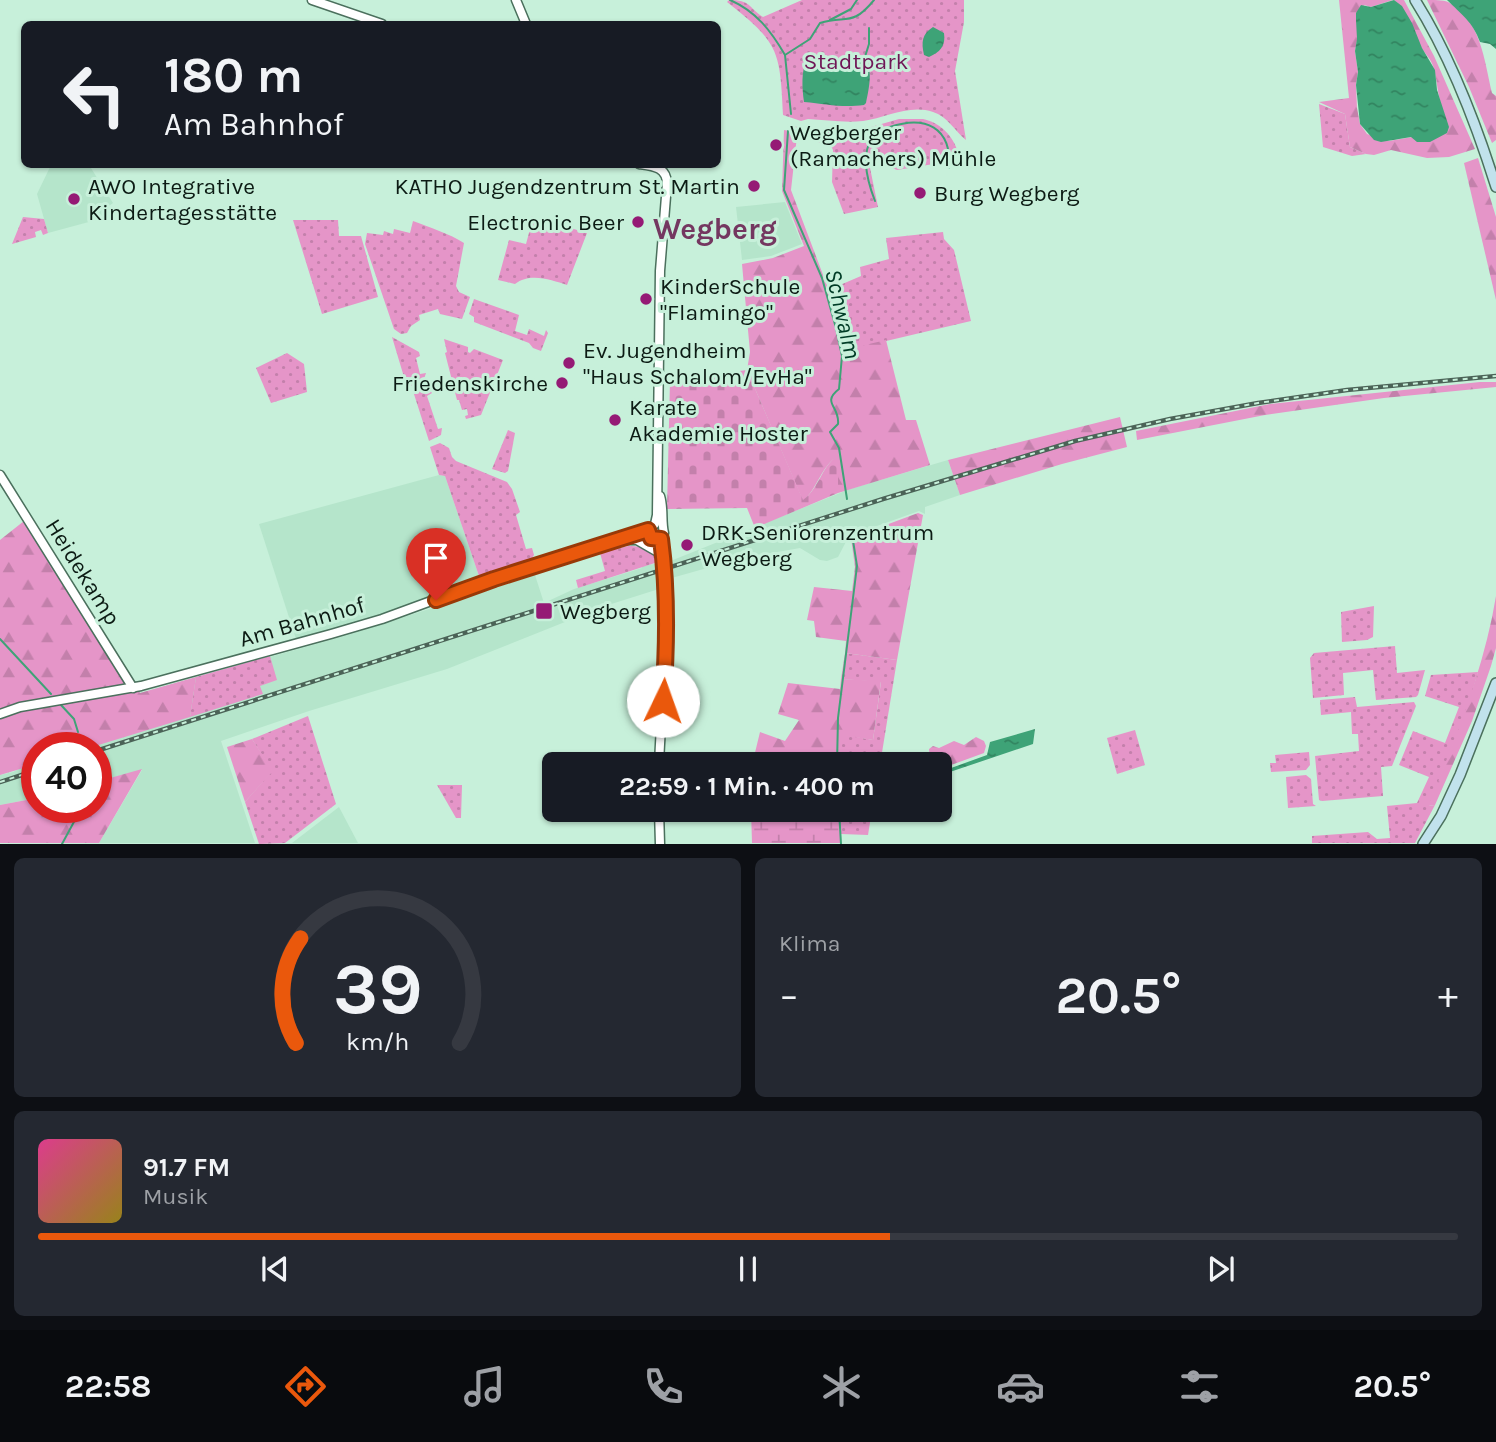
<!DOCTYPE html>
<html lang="de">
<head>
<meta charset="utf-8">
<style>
	:root { --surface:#171b24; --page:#242831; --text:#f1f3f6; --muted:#9ea1a6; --line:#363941; --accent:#ea580c }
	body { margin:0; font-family:Karla,sans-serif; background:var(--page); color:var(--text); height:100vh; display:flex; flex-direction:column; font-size:26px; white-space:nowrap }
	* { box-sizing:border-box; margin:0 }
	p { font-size:23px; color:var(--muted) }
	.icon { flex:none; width:38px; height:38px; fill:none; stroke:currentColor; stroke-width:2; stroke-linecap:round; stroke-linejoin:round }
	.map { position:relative; height:844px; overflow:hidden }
	.side { display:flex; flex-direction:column; gap:14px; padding:14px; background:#0d0f14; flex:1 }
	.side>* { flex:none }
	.top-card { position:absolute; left:21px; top:21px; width:700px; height:147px; border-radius:10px; box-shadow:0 2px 5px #0004; background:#171b24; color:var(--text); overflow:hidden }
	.speed { position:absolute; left:21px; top:732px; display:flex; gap:14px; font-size:35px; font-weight:700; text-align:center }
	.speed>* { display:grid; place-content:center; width:91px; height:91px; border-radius:50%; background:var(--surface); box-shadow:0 2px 5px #0004; line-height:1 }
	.speed .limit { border:10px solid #d22; background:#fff; color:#111 }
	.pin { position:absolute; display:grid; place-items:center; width:60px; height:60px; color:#fff; margin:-72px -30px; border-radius:50% 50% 50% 0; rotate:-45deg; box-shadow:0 0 7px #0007 }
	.pin .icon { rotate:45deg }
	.me { position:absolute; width:77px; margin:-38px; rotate:3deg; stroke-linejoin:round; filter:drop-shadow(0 0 5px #0008) }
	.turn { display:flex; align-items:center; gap:24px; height:147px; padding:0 28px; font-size:32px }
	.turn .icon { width:91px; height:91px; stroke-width:2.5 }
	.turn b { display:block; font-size:49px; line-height:60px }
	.big { font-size:52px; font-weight:700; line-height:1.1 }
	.side .widget { flex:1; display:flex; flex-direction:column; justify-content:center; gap:10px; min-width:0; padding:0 24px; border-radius:10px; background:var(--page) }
	.side .dial { align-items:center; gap:0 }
	.dial svg { height:182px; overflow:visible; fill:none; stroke:var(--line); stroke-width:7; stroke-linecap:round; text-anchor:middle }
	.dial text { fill:var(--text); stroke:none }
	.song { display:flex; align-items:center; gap:21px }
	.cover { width:84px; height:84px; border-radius:10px; background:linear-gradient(135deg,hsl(330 70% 55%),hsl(50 70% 35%)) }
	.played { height:7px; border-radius:4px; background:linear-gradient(90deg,var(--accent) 60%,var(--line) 60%) }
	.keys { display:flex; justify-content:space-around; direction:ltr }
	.heat { display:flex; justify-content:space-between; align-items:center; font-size:38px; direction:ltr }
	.side .tiles { flex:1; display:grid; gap:14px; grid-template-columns:1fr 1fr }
	.widget:last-child { grid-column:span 2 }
	.trip { position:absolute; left:542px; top:752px; width:410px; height:70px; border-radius:10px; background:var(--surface); box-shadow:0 2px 5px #0004; font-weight:700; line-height:70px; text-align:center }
	.dock { display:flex; height:112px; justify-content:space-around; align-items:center; background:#090b0e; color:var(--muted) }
	.dock .icon { width:49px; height:49px }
	.dock .on { color:var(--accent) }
	.dock b { font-size:32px; color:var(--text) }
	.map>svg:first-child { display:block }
</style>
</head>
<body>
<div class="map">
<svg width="1496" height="844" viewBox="0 0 1496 844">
	<defs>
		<pattern id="green-dots" width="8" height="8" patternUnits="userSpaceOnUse" patternTransform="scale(1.75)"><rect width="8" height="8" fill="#e595c8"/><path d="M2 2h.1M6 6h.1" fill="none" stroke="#c380ab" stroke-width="1.8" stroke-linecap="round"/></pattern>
		<pattern id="forest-firs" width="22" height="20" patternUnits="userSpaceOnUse" patternTransform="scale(1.75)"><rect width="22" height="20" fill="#e595c8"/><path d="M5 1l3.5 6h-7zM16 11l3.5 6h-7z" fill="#c380ab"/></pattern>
		<pattern id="wetland-marsh" width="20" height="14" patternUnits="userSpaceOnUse" patternTransform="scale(1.75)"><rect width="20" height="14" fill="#e595c8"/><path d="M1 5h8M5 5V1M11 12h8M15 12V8" fill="none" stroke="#c380ab"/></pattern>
		<pattern id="cemetery-stones" width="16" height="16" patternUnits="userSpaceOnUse" patternTransform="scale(1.75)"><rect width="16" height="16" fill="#e595c8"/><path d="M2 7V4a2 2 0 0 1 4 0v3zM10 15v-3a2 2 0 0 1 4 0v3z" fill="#c380ab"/></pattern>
		<pattern id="water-ripples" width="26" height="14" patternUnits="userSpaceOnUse" patternTransform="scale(1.75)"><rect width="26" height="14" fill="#3ea377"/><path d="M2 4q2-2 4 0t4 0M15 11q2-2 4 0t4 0" fill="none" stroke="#328460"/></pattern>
	</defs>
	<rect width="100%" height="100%" fill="#c7f0da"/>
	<g fill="#b5e5cb">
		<polygon points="51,165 89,165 113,203 106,208 111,216 48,233 37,194"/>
		<polygon points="785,202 802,244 771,256 742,260 736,207"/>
		<polygon points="948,460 960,495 925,507 925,514 919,511 849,536 838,557 827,561 820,560 800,548 739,559 661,581 662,588 605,606 447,669 309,711 221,741 255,843 99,843 142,770 96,782 96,747 61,747 153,690 348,635 535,575 544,603 574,589 642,568 641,566 668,562 850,489"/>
		<polygon points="439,475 445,476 480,579 381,616 296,639 259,524"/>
		<polygon points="37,760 37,798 0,805 0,775 13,772"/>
		<polygon points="339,807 358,843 292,843"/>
	</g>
	<g fill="url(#green-dots)">
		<path d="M729,0C751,0 748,7 763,17L802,0H964V22L955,71L966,140C955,131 947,116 933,112C909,104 886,118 863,121C845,123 825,120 808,119L801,121L783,115C780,50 779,43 727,2Z"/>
		<polygon points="1319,104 1345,114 1350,147 1366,154 1352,156 1323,147"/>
		<path d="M923,119C939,122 954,136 958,153L952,161L897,170L868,158L878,207L844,214L832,182L833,150L831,146L811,140L812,131L863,132L864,129L899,119Z"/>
		<path d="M531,216L587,233L567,285C552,280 530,272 515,284L498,280L509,240L526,244L533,218Z"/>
		<polygon points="23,217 44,219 48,233 43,235 41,230 35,232 36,237 12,244"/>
		<polygon points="293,220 338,220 339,236 361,236 378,297 322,314"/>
		<path d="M413,221C429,227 450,234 464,243L456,286L459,292L470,297L462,319L440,314L438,309L419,315L420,320L411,326L407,333L401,334L394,329L365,244L367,233L383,235L384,231L393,234L394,229L410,233Z"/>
		<polygon points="943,232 944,239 954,250 971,321 848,350 833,288 861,276 860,267 889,259 886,238"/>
		<polygon points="474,299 519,315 515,331 527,335 529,329 544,336 546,330 548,333 541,351 533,348 529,343 474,322 474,317 469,314"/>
		<polygon points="392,337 419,352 420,356 416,358 420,374 426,373 423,382 407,387"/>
		<polygon points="444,339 468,347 468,352 470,353 474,349 503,360 481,415 466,419 465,416 468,415 467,409 462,410 459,400 457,400 445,353 447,352"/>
		<polygon points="287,353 304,364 307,392 271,403 256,368"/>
		<polygon points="423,388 428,388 432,393 427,396 438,429 442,428 441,435 429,441 413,391"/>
		<polygon points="508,430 515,433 508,471 505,473 492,469"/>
		<polygon points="440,443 449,448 452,457 456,461 507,482 512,489 520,512 516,515 526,549 532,548 534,555 529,563 480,579 445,476 439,475 430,447"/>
		<path d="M628,546C640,545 652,550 658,562L578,588L576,580L605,571L600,553Z"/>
		<polygon points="1374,606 1373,637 1367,640 1342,642 1341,612"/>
		<polygon points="1395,646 1397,673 1425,670 1418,695 1416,697 1376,700 1373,670 1343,673 1344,695 1313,698 1310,658 1314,653"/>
		<polygon points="845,653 897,660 880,765 841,765 841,734 873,740 881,682 841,679"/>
		<polygon points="270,656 277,680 260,686 263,694 190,717 196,677"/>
		<polygon points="1478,672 1467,710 1429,806 1435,805 1415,843 1312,843 1312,836 1368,832 1377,839 1390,838 1387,806 1417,803 1429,777 1399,765 1413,731 1445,743 1459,707 1425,696 1431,675"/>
		<polygon points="1355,697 1357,707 1414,702 1416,706 1392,766 1381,767 1383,796 1322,801 1319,800 1315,756 1359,751 1358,734 1352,734 1351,712 1321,715 1320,700"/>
		<polygon points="308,716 336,804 285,843 259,844 245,802 272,771 252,739"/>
		<polygon points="1135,730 1145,765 1117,774 1107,738"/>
		<polygon points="1309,752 1310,765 1306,770 1271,772 1270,763 1276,763 1275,755"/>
		<polygon points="1306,775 1311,779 1313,804 1316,806 1288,808 1286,777"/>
		<polygon points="437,785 462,785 461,818 456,818"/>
		<polygon points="839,810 872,810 868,835 841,834"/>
	</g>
	<g fill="url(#forest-firs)">
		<path d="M1339,0H1393L1371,7L1364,5L1355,51L1358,72L1356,85L1357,108L1360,124L1367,134L1389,141L1412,137L1441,104C1437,92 1437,77 1433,66C1431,59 1425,54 1421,47C1412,30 1410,13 1394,0H1404L1434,56L1475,149L1449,157L1427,158L1391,150L1374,155L1366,154L1350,147L1345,114L1319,102L1349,98Z"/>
		<path d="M1427,0C1433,0 1443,0 1448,2C1481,20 1484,59 1492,93L1496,96V140L1492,143L1469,87Z"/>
		<path d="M793,126L798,127L791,190L828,288L844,350L886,340L906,420H916L930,465L838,493V456C821,466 818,488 803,501L747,370L750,352L742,264L773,258L804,246L782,191L784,130L790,131Z"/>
		<polygon points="1478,158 1496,217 1496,300 1464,163"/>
		<polygon points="1480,382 1496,382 1496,387 1384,398 1265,415 1137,440 1136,431 1270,404"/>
		<polygon points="1120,417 1127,447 1062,464 960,495 948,460"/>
		<polygon points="918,513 923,515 897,660 845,653 846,641 816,637 814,621 807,620 814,587 852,591 855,567 851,538"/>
		<polygon points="24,521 39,546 46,542 140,693 196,677 190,717 92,747 37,747 37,764 0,775 0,540"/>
		<path d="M1496,596V648L1491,666L1472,721L1435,805L1428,806C1456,737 1484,669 1496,596Z"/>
		<polygon points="841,679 881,681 873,740 841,735 841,765 752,765 760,732 785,741 799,720 778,714 788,683 840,689"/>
		<polygon points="976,737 984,741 986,746 984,753 943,768 930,759 929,749 933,746 939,748 954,741 964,745"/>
		<polygon points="252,739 273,771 245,802 227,747"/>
		<polygon points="142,769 99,843 0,843 0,805 37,798 37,807 96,807 96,782"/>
	</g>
	<polygon fill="url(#wetland-marsh)" points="751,810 839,810 841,843 752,843"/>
	<path fill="url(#cemetery-stones)" d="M747,370L803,500C819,489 821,467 838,455V493L755,528L747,508L667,509L670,380Z"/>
	<g fill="url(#water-ripples)">
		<polygon points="1394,0 1402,6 1412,23 1422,48 1435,70 1437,90 1449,127 1447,133 1430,142 1417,142 1411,137 1381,142 1374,140 1360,124 1356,85 1358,72 1355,51 1357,39 1356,20 1356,13 1361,5 1371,7"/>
		<path d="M1447,0H1496V49L1490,44L1480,42C1473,22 1461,14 1447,0Z"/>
		<path d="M933,27L944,33C946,46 940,52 929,57L924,55C921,42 922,34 933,27Z"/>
		<path d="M811,56L820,59L828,68L833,67L848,57C853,58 862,60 865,62C874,68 868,93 866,103L864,105C842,108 826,104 804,102C802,88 801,71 807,58Z"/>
		<polygon points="1035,729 1033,744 941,775 940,784 940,772 987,755 990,742"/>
	</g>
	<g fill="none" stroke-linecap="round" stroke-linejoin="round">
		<g stroke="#3ea377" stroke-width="2">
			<path d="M730,0C756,11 771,31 785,55"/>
			<polyline points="830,20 851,9 857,0"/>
			<polyline points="864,60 869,44 869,28"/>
			<path d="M791,114L785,55L810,39L820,23C847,15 852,27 874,0"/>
			<path d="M788,131L784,190L822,278L836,328L842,356L839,389C821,403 840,406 838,424L830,432L839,448L847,499"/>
			<path d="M875,201C868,183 860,156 872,138C876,131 883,130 890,127C925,115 952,127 949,168"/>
			<polyline points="0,639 51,694"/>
			<polyline points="61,705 74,719 78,732"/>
			<polyline points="837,765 838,718 857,566 851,528"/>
			<polyline points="839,810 841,844"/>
			<polyline points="62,844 82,807"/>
		</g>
		<defs>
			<g id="tertiary">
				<polyline points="312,0 382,24"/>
				<polyline points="516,0 526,24"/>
				<polyline points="0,475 133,688"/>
				<polyline points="637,537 649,536 656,540 661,539"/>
				<polyline points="624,540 637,540 663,555"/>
				<path d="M0,714L20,707L141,686L331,634L382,619L472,586L648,530L655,524L657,515L660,271L667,184C667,167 653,166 639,164"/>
				<path d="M659,765C662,689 672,614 661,539L664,533C661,521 664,509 660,496"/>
				<polyline points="659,810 660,844"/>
			</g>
			<g id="secondary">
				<path d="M1415,0C1451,57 1476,123 1496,187"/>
				<polyline points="1423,844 1441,816 1460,775 1496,683"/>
			</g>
		</defs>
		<use href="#tertiary" stroke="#4b705d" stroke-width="11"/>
		<use href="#secondary" stroke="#4b705d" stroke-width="12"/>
		<use href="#tertiary" stroke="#fff" stroke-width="8"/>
		<use href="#secondary" stroke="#c1e2ec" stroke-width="9"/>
		<defs>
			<g id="rail">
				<polyline points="96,751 883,499 1075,441 1170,419 1258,403 1347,390 1496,376"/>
				<polyline points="0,782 37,770"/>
			</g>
		</defs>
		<use href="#rail" stroke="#4b6357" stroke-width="4.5"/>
		<use href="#rail" stroke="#c7f0da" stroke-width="2" stroke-dasharray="5" stroke-linecap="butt"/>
	</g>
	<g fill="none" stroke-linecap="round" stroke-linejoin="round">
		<defs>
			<path id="route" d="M436,600L494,579L648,530L651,538L661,539C668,592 667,647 663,701"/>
		</defs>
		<use href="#route" stroke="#983908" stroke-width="18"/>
		<use href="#route" stroke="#ea580c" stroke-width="12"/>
	</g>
	<g fill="#951a75" stroke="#c7f0da" stroke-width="2.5">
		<circle cx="776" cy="145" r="7"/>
		<circle cx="754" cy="186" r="7"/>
		<circle cx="920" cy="193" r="7"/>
		<circle cx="74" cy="199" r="7"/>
		<circle cx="638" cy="222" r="7"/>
		<circle cx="646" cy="299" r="7"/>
		<circle cx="569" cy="363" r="7"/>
		<circle cx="562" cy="383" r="7"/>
		<circle cx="615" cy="420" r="7"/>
		<circle cx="687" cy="545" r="7"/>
		<rect x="535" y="602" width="18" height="18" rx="3.5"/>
	</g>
	<g text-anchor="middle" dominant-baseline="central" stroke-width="6" stroke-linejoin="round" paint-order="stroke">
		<g font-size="23" fill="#6f1656" stroke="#c7f0da">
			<text x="856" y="61">Stadtpark</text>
		</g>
		<g font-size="23" fill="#0c1b14" stroke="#c7f0da" text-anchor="start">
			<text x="790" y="132">Wegberger<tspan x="790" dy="26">(Ramachers) Mühle</tspan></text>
			<text x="88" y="186">AWO Integrative<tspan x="88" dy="26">Kindertagesstätte</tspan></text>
			<text x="740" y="186" text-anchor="end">KATHO Jugendzentrum St. Martin</text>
			<text x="934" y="193">Burg Wegberg</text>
			<text x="624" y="222" text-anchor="end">Electronic Beer</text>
			<text x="660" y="286">KinderSchule<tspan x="660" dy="26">"Flamingo"</tspan></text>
			<text x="583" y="350">Ev. Jugendheim<tspan x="583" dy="26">"Haus Schalom/EvHa"</tspan></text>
			<text x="548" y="383" text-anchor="end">Friedenskirche</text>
			<text x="629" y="407">Karate<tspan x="629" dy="26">Akademie Hoster</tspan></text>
			<text x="701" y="532">DRK-Seniorenzentrum<tspan x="701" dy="26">Wegberg</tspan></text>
			<text x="560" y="611">Wegberg</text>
		</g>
		<g font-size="23" fill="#0c1b14" stroke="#c7f0da">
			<text transform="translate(83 572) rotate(58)">Heidekamp</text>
			<text transform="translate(302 622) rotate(-16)">Am Bahnhof</text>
		</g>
		<g font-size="24" font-style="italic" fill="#003c26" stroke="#c7f0da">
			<text transform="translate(843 314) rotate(77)">Schwalm</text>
		</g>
		<g font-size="30" font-weight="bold" fill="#743760" stroke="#c7f0da">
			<text x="715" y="229">Wegberg</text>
		</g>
	</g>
</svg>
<div class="speed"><div class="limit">40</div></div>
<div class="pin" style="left:436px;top:600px;background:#d93025"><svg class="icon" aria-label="arrive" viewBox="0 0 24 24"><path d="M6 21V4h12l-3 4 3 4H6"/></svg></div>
<svg class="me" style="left:663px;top:701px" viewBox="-20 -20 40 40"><circle r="19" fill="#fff"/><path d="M0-13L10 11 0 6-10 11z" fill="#ea580c"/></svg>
<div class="trip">22:59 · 1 Min. · 400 m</div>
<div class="top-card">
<div class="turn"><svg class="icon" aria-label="left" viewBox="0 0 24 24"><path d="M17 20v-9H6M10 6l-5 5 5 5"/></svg><div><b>180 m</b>Am Bahnhof</div></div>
</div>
</div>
<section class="side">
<div class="tiles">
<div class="widget dial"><svg viewBox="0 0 100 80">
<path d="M14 69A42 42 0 1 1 86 69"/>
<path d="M14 69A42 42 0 0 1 16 23" stroke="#ea580c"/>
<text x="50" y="56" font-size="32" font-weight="700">39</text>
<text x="50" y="72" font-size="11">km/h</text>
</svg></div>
<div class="widget"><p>Klima</p>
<div class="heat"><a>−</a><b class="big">20.5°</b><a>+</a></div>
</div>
<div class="widget">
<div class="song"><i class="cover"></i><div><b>91.7 FM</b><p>Musik</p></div></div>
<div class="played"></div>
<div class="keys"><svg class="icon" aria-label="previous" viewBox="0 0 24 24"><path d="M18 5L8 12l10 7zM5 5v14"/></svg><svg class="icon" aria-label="pause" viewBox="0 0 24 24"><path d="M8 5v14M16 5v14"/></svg><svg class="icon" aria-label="next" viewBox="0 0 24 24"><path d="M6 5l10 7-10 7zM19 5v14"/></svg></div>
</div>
</div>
</section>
<nav class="dock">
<b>22:58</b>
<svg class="icon on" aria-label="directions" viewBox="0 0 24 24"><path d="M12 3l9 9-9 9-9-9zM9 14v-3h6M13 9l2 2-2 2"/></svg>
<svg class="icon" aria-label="music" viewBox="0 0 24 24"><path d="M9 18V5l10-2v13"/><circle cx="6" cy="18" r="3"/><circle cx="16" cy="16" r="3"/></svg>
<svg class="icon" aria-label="phone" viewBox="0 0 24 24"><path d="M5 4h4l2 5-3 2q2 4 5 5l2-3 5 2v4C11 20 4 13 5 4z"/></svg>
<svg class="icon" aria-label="climate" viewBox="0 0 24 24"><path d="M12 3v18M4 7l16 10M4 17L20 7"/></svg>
<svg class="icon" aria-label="car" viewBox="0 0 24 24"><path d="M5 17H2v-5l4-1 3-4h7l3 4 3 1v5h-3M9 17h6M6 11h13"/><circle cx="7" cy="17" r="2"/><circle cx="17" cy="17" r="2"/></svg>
<svg class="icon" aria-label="filters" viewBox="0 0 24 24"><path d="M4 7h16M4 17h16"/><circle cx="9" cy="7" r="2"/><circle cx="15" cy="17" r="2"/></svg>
<b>20.5°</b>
</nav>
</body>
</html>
